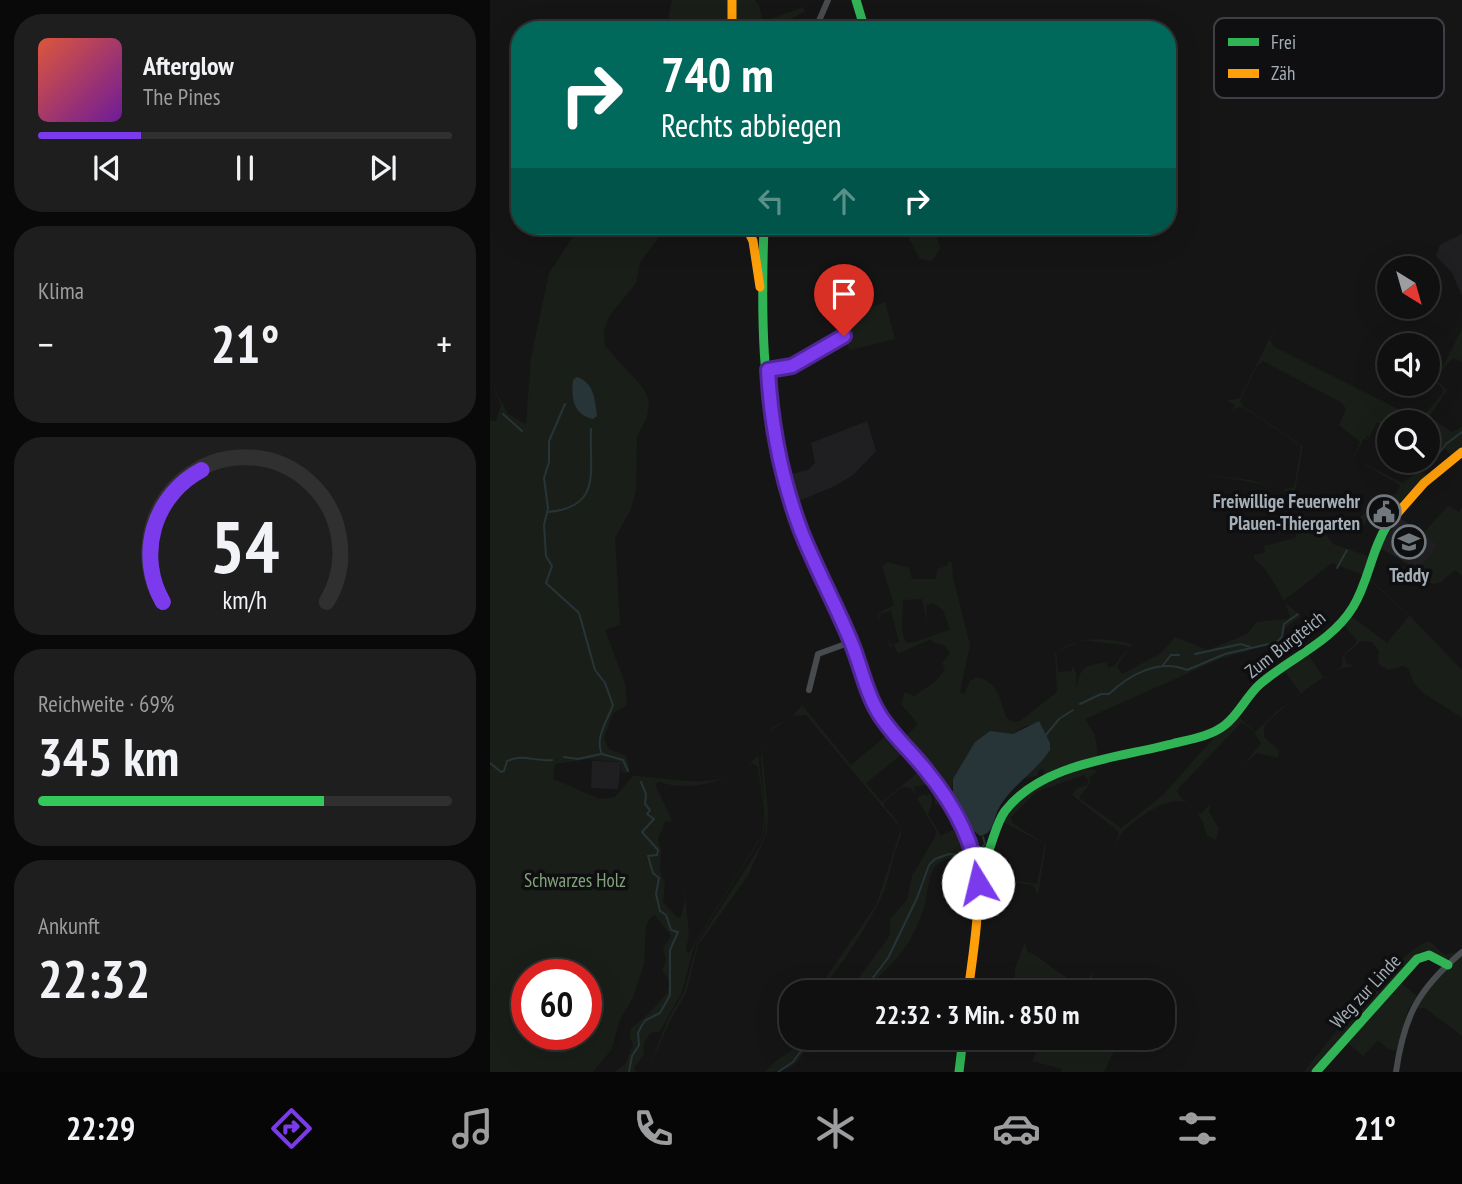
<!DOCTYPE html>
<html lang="de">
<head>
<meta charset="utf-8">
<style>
	:root { --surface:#101010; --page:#1e1e1e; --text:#f1f3f6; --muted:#9c9d9f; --line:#303030; --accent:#7c3aed }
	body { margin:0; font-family:"PT Sans Narrow",sans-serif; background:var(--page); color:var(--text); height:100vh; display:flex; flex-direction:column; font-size:26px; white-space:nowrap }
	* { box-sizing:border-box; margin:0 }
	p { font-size:23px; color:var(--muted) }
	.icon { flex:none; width:38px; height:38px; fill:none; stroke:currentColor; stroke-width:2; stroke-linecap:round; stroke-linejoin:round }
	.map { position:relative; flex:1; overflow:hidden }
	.drawer { display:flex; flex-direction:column; gap:14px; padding:14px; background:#090909; width:490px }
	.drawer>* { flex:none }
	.guide { position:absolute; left:21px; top:21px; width:665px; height:214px; border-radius:28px; box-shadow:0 7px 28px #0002,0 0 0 2px var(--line); background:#00695c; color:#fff; overflow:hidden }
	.needle { width:46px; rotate:143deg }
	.fabs { position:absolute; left:887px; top:256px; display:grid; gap:14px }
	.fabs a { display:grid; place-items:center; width:63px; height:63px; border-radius:50%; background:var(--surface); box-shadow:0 7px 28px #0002,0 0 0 2px var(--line); font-size:35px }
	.speed { position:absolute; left:21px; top:959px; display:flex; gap:14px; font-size:35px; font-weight:700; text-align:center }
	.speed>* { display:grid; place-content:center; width:91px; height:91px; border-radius:50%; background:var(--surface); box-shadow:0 7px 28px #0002,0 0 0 2px var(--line); line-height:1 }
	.speed .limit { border:10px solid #d22; background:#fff; color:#111 }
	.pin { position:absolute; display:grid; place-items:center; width:60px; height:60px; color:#fff; margin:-72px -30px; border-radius:50% 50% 50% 0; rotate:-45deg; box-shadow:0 0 7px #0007 }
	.pin .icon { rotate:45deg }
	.me { position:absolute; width:77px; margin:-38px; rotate:351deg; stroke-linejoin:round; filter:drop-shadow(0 0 5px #0008) }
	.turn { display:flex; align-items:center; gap:24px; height:147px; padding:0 35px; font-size:32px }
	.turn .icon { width:91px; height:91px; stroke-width:2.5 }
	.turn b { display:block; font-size:49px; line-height:60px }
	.lanes { display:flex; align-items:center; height:66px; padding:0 35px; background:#0003; justify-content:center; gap:35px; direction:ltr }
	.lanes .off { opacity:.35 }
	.big { font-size:52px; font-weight:800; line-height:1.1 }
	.drawer .widget { flex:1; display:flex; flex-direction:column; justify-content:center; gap:10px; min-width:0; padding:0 24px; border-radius:28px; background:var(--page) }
	.drawer .dial { align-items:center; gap:0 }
	.dial svg { height:182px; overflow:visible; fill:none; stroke:var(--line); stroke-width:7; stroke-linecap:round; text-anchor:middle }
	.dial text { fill:var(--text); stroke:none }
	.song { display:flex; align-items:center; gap:21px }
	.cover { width:84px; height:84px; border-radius:10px; background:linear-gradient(135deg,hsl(10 70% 55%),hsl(280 70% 35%)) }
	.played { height:7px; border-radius:4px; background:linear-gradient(90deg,var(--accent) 25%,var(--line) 25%) }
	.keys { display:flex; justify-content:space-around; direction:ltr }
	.heat { display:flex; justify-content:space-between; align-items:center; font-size:38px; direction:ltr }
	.charge { height:10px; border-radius:5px; background:linear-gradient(90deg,#34c759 69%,var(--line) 0) }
	.trip { position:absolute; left:289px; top:980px; width:396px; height:70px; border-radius:28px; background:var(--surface); box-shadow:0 7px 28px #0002,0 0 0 2px var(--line); font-weight:800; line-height:70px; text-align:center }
	.tabs { display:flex; height:112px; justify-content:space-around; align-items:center; background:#060606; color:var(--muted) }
	.tabs .icon { width:49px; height:49px }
	.tabs .active { color:var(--accent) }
	.tabs b { font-size:32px; color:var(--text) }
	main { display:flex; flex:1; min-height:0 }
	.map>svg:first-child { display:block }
</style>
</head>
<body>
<main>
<section class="drawer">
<div class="widget">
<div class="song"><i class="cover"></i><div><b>Afterglow</b><p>The Pines</p></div></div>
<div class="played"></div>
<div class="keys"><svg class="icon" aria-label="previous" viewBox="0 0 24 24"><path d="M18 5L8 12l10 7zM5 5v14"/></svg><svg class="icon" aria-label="pause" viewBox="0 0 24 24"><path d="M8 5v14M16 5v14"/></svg><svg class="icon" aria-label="next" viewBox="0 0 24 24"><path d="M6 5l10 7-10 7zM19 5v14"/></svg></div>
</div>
<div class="widget"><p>Klima</p>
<div class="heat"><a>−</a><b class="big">21°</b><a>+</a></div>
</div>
<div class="widget dial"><svg viewBox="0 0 100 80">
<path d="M14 69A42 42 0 1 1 86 69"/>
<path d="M14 69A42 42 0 0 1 31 11" stroke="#7c3aed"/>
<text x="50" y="56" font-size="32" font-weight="700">54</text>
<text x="50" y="72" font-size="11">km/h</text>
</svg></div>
<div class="widget"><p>Reichweite · 69%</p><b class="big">345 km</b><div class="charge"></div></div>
<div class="widget"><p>Ankunft</p><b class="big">22:32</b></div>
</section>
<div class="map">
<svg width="972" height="1072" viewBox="0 0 972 1072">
	<rect width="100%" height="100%" fill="#151515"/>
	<g fill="#1f1f22">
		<polygon points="972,234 972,296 962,273 946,256 950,245"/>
		<polygon points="377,421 386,451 363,475 345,486 309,501 301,474 318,470 325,463 321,443"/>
		<polygon points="909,518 934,532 948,546 929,570 890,548"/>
		<polygon points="102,761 131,762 128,789 101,788"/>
	</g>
	<g fill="#191f18" fill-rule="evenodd">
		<polygon points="182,0 265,0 269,5 273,22 313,7 315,11 293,24 272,30 176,30"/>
		<path d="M90,226H177L150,263L146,283L120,315L114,330L115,346L154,389L159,401L157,417L147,437L146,490L141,509L125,538L130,625L115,630L135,683L137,705L123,713L114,738L119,749L136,756L140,770L136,773L131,772V762L99,759L65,764L63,779L110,799L125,797L143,776C186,777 235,796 268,755L275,811L274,833L204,946L192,992L170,1031L160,1033L153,1046L154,1054L144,1068L146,1072H124L135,1065L143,1045L140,1038L141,1028C151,1022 178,996 179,986C179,979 175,975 172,970L176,961L173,948L181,936L165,915L160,918L156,926L154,964L143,997L129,1022L122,1049L103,1072H0V421H6L11,405L0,382L18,414L36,424L41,358L59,273ZM262,763L268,767L274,811L273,833L198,954L196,950L199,934L193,875L195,900L191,917L188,918L173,902L175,884L170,871L171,850L168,839L175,822L182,821L185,827L165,784L169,782C201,792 236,782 262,763ZM37,975H96V1034H37Z"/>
		<polygon points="396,226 444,226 450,248 442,261 430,259 418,237"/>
		<polygon points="395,302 405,339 360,350 345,320"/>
		<path d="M788,321L780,340L783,346L926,418L935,414L953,393V389L942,378L954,364L972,329V362L963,358L944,378L957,390L939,417L962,432L972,427V448L961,456L950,443L938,449V422H900L899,428L887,422L880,435L881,439L875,434L878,440L874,439L863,458L912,483L927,473L938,474L903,509L890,498L906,494L910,485L863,458L870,442L849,425L856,409L852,403L773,361L767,366L750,401L753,406L813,446L805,491L842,516L865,521L876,512L884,516L882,519L879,517L873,526C844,522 825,502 799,492C772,482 740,479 712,474L761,480L793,490L804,487L811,446L753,407L745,408L741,414L745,405L737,401L750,398Z"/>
		<path d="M958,506L969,512L972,508V576L965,570L950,583L942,584L907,557L891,550L885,557L879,576L882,581L920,616L972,670V718L932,692L924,683L918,668L913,666L898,670L890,665L888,660L889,651L882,642L871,641L854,656L856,663L865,666C841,665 791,708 774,726V737L789,750L788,758L767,753L754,764L771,743L763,731L752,722L687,790C688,799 703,807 711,814L721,803L719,812L729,829L726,840L717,836C708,799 690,792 658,812C649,818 639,825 632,833C626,842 622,853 618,863L629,834L627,830L582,795L587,788L597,785L599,781L594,775L546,792L521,817L522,823L556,844L548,895L543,885L517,881L509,875L497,872L498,869L514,871L518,879L547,884L555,844L513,822C532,790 566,772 603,769L607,772L599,777L601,782L589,798L631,828L672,796L728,733L738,727L748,716L765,732L786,712L811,694L794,670L818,654L834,678L852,667L853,655L866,643V639L853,625L859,618H864L897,643L919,616L878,579L884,555L891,545L890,548L929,570L948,546L934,532Z"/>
		<path d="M808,527L834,531L843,544L878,556L873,575L842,563L793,601L811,616L794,629L791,641L787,643L732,658L595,719L605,735L608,757L554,776V769H550L547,776L531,779L557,755L560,743L550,725L535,726L523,734L506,733L463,779L461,794L430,752L414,738L428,724L411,704L415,692L424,696L446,681L455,670L452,663L460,653L455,646L443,642L441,639L408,654L404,645L400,647L398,641L402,645L409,642L401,611L389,614L390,622L387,614L404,605L392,566L398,562L419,568L422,579H446L447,569L458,565L457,561L462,563L463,578L480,645L470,692L474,694L480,681L486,677C509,681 510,702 517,718L523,722L530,721L567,692L565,653C588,635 615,638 642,644L627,666L632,674L670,654L685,637L718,650L757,634L767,622L798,619L800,616C799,609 779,572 773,567C768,562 766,562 763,555L775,553L774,546L805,538ZM432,599L437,624L436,605L443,603L453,610L460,630C443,634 434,641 416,643L412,630L413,600ZM592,640L640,646L624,666L618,668L617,662C593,667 591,665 586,689V673L582,666V671L568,672L566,652Z"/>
		<path d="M312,705L361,765L397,735L411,755L376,783L392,802L427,773L416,756L440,784L424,787L426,796L421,788L412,787L394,802V806C402,815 412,823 411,836C403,853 401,871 395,888C387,911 344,981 326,992L386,905L411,829L316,715L305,716L283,727L276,735L272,750L278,812L277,833L258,876L208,945L196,993L181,1019L157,1072L179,1017L194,992L207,944L268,850L276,832L271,757L276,734L303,716Z"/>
		<path d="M445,789L472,834L482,870L476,871L474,863C465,859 456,857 448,864C437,872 438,898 433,911C427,926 421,941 410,954C399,968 386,977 378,992H358L397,940L400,933V919L417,900L422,876L445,837L446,831L427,798L434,794L436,796L439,794L437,791C445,797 442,806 438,814L451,836L463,830L452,806L445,804L443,792Z"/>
		<path d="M939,941L955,955L972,950L964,957L954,959L939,950L930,952L854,1034L823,1072H814C836,1044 908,950 939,941Z"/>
		<path d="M535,942L537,951C558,960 572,982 597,983L603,970L601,985L615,992H600L601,987L569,978L564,992H525V968Z"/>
		<path d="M972,955V1036L935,1008L925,1009L913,1042L908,1072C908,1026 934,981 972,955Z"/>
		<polygon points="911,983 927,996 918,1010 907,1051 898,1049 888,1040 873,1056 857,1042"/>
		<path d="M312,1038H324C308,1061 305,1072 275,1072C286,1057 303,1054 312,1038Z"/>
		<polygon points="552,1038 630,1038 614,1072 571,1072 572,1069 542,1061 538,1072"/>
	</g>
	<g fill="#273438">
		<path d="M87,377C104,383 105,399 107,416L103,419C83,415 81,397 83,380Z"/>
		<path d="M549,721L560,743V750C546,772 520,786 508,810C503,821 503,834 490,836L484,831L463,792V779L485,742L500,731L523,734Z"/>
	</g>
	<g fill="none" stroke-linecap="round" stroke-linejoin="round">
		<g stroke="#273438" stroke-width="2">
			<polyline points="136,232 140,226"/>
			<path d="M75,404L59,441V462L54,478L58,508L54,525L56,556L62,566L56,583L89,613L105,670L115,683L123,705C118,719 104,739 112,754L133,760L138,771"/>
			<polyline points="13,414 32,431"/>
			<polyline points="940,465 956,444 972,432"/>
			<path d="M58,512C113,507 99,471 101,429"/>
			<polyline points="847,568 857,550"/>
			<polyline points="705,654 751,644 760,647"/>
			<polyline points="673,665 681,655 689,655"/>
			<path d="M590,704L611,694H619C639,675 669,658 697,670L735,654L787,642L792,637L794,624L808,614"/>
			<polyline points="555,736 569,719 583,710"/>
			<polyline points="74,757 88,759 111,754"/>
			<path d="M0,763L11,772L14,771L17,761C34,753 44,762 62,760"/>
			<polyline points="490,849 495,844 493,837"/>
			<polyline points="372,992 398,958 427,898 439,865 445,859 459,854 476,855"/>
			<polyline points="139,1072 142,1056 149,1045 148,1033 152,1025 156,1020 170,1013 180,995 180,950 188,932 181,930 176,915 170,911 166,894 169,878 163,873 158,856 167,855 168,850 152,832 164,819 157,814 160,810 155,804 156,794 151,782"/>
			<polyline points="288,1072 303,1062 320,1038"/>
		</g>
		<g stroke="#484b4e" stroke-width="6">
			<polyline points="325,30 338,0"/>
			<polyline points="319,690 328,654 361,642"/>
			<path d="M906,1072C914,1016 928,989 972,952"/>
		</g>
		<g stroke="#30b455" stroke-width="9">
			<polyline points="366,0 375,30"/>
			<path d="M274,226C271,311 271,398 295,480C310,535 337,586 360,638C370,661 375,686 386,708"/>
			<path d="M484,857L499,850C504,837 507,822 515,811C553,762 630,758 685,743C702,739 721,736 735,725C749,714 756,697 769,685C799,658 841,643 863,607C879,581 881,550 898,524"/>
			<polyline points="469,1072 473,1038"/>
			<polyline points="826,1072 927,959 939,955 958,965"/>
		</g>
		<g stroke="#ff9f0a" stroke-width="9">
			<polyline points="242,0 242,30"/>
			<polyline points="256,226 263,241 270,287"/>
			<polyline points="278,370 302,366 354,336"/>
			<polyline points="898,524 934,483 972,452"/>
			<path d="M386,708C400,735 424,755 443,779C501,856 490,903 478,992"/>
		</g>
	</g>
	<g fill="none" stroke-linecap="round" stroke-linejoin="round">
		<defs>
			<path id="route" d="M354,336L302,366L278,370C281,426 291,478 311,531C326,569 346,605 361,642C371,665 375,691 388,712C400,733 420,750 435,769C462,802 485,841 488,883"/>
		</defs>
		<use href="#route" stroke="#51269a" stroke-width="18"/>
		<use href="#route" stroke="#7c3aed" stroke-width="12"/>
	</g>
	<defs>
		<symbol id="civic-ring" viewBox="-11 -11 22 22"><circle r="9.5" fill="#0f0f11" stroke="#72797e" stroke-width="1.5"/><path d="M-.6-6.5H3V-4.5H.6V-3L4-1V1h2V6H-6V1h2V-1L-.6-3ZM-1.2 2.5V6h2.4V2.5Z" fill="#72797e"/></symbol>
		<symbol id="school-ring" viewBox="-11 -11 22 22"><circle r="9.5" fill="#0f0f11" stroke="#72797e" stroke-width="1.5"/><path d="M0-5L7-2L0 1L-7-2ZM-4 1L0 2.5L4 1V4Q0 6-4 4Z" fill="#72797e"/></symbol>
	</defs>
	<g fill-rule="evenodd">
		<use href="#civic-ring" x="875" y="493" width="38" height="38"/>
		<use href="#school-ring" x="900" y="523" width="38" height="38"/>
	</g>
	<g text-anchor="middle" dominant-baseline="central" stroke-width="7" stroke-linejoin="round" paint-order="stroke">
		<g font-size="19" font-weight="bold" fill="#a4afb7" stroke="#0f0f11" text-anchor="end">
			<text x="870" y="501">Freiwillige Feuerwehr<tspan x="870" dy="22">Plauen-Thiergarten</tspan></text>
			<text x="919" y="575" text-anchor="middle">Teddy</text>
		</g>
		<g font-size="19" fill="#a4afb7" stroke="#0f0f11">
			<text transform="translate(795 644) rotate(-38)">Zum Burgteich</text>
			<text transform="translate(875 991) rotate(-47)">Weg zur Linde</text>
		</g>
		<g font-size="19" fill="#82a479" stroke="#0f0f11">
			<text x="85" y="880">Schwarzes Holz</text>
		</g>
	</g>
	<rect x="724" y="18" width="230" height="80" rx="10" fill="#0f0f11" stroke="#3c3f43" stroke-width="2"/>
	<rect x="738" y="38" width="31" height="8" fill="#30b455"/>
	<rect x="738" y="69" width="31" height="9" fill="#ff9f0a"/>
	<g font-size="19" fill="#a4afb7">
		<text x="781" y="49">Frei</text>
		<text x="781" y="80">Zäh</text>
	</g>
</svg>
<div class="fabs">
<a><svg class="needle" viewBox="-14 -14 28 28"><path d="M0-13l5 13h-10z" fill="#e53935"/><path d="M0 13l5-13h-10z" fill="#9c9d9f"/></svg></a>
<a><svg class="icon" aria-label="sound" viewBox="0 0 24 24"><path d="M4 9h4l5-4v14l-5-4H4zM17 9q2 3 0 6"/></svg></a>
<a><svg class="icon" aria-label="search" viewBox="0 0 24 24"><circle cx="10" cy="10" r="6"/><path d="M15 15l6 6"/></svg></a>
</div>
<div class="speed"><div class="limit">60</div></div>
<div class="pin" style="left:354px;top:336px;background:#d93025"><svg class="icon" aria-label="arrive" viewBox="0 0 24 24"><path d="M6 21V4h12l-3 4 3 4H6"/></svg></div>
<svg class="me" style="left:488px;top:883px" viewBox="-20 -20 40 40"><circle r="19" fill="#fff"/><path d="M0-13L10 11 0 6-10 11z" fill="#7c3aed"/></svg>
<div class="trip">22:32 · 3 Min. · 850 m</div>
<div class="guide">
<div class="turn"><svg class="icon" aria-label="right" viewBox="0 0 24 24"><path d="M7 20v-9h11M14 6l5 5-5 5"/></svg><div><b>740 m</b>Rechts abbiegen</div></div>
<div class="lanes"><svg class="icon off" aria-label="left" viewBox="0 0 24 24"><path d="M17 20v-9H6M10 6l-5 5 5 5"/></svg><svg class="icon off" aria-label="ahead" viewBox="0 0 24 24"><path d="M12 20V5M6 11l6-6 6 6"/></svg><svg class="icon" aria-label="right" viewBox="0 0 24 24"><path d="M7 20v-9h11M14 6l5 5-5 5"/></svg></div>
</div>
</div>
</main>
<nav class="tabs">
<b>22:29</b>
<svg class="icon active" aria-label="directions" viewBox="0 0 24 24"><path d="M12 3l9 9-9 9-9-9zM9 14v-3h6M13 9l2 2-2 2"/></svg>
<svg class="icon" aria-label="music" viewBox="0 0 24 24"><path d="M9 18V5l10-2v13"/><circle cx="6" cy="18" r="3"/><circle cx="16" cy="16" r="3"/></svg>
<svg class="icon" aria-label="phone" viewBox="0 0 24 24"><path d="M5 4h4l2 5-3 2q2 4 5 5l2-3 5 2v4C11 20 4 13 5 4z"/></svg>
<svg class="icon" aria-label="climate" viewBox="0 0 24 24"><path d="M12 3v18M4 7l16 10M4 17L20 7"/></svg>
<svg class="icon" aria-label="car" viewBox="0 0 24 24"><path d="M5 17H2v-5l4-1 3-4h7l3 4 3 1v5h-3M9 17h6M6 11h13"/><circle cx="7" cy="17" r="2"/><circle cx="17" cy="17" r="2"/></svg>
<svg class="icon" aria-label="filters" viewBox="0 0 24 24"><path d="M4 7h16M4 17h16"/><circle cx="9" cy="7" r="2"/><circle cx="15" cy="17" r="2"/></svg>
<b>21°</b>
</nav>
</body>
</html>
